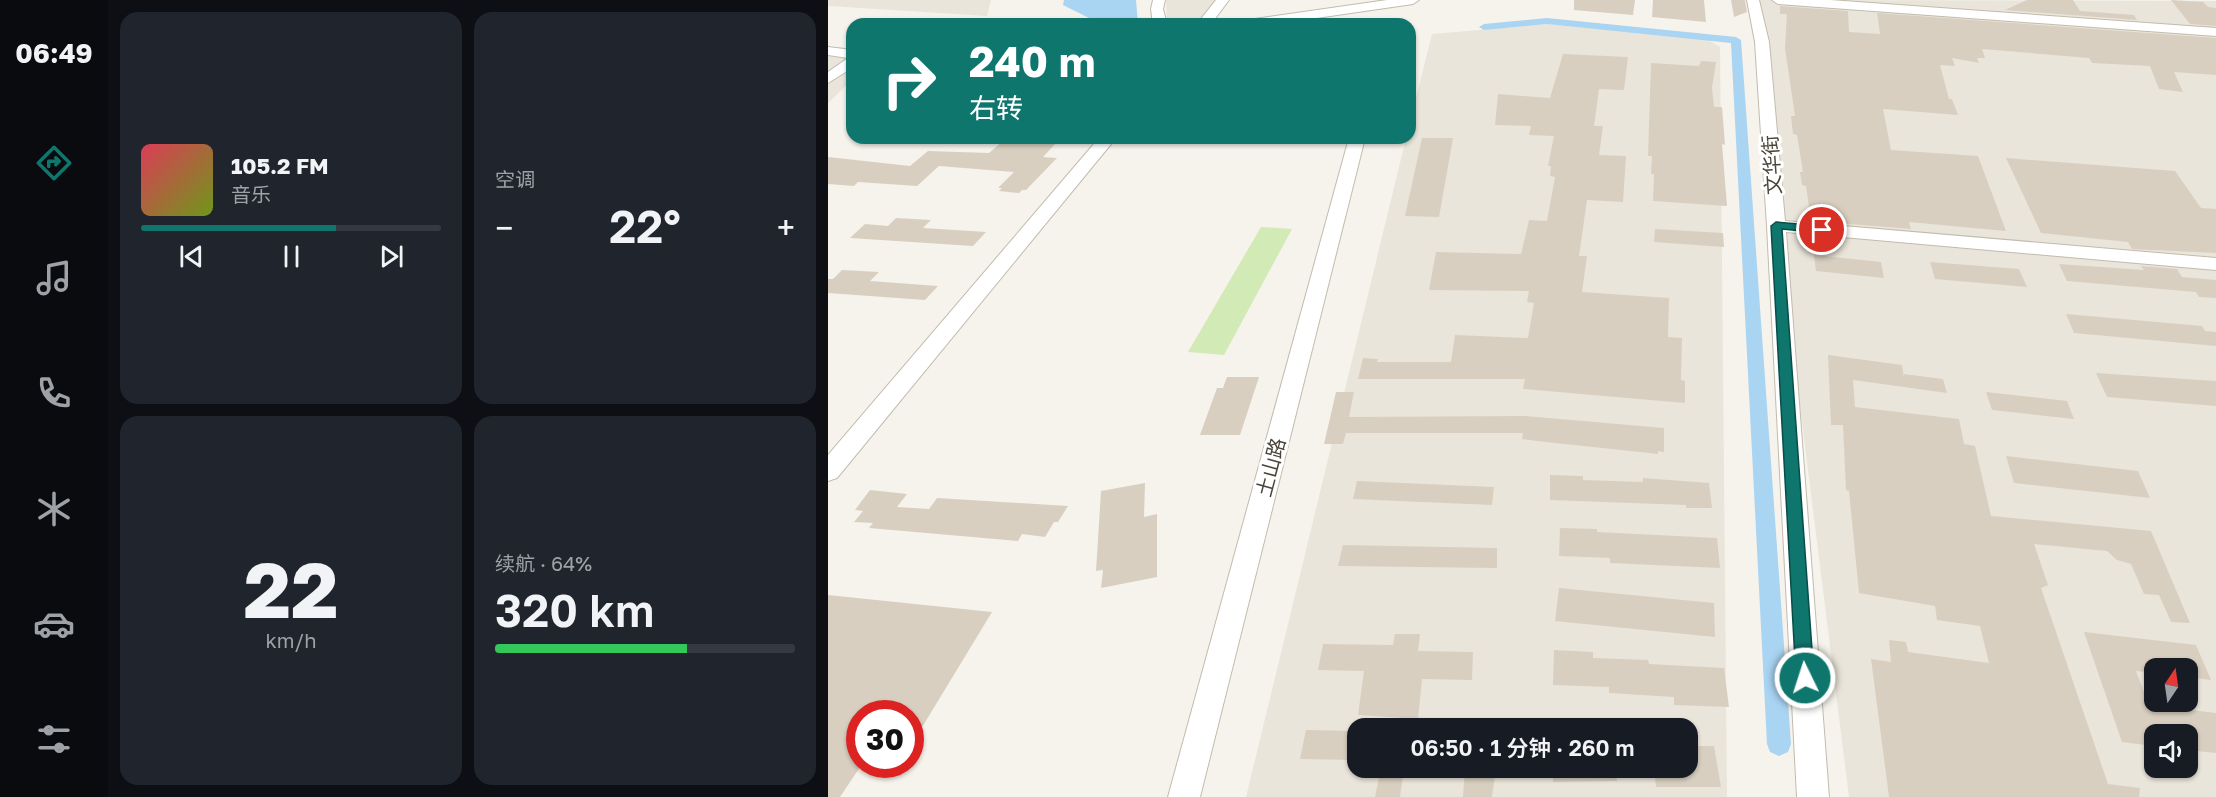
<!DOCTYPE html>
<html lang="zh">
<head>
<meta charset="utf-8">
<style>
	:root { --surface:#171b24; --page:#20242c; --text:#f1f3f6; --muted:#9ea1a6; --line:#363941; --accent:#0f766e }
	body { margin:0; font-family:"Golos Text","Noto Sans SC",sans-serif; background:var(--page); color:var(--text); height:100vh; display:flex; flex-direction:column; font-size:22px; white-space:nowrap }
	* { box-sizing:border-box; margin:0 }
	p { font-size:20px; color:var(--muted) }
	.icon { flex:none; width:33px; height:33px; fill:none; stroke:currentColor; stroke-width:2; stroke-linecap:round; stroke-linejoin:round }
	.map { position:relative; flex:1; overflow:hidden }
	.panel { display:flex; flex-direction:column; gap:12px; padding:12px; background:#0d0f14; width:720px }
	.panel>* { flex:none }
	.hud { position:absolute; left:18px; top:18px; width:570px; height:126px; border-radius:18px; box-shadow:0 2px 4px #0004; background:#0f766e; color:#fff; overflow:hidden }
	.needle { width:39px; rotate:13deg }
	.controls { position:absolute; left:1316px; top:658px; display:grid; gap:12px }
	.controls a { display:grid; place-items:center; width:54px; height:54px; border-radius:12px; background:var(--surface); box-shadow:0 2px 4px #0004; font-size:30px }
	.speed { position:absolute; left:18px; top:700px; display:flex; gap:12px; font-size:30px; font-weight:700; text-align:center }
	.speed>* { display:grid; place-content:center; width:78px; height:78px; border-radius:50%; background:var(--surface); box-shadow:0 2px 4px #0004; line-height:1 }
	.speed .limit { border:9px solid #d22; background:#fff; color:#111 }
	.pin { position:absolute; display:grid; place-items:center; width:51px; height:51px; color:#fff; margin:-26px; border:3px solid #fff; border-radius:50%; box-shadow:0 2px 6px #0007 }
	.me { position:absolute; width:66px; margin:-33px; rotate:356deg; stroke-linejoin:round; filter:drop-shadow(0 0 4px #0008) }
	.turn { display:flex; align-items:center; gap:21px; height:126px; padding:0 24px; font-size:27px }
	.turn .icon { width:78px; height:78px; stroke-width:2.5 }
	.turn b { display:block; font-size:42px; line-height:51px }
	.big { font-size:45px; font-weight:600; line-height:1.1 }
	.panel .tile { flex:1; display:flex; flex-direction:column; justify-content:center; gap:9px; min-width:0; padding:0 21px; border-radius:18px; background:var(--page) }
	.panel .dial { align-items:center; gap:0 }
	.dial b { font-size:78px; line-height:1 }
	.song { display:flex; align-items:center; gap:18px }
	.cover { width:72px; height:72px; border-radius:9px; background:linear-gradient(135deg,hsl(350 70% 55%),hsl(80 70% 35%)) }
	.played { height:6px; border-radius:3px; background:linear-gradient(90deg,var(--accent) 65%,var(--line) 65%) }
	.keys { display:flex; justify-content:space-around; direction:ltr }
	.heat { display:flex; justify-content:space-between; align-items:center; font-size:33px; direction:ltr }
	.charge { height:9px; border-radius:4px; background:linear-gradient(90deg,#34c759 64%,var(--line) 0) }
	.panel .tiles { flex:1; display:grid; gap:12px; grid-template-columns:repeat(2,1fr) }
	.trip { position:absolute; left:519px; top:718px; width:351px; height:60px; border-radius:18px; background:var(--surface); box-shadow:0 2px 4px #0004; font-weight:600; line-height:60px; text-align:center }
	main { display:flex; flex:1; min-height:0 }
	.tab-bar { display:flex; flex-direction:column; width:108px; justify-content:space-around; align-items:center; background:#090b0e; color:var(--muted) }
	.tab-bar .icon { width:42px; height:42px }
	.tab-bar .selected { color:var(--accent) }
	.tab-bar b { font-size:27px; color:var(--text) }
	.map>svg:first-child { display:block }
</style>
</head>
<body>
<main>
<nav class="tab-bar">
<b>06:49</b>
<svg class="icon selected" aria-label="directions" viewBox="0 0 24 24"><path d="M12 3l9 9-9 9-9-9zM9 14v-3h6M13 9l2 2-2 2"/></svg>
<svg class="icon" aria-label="music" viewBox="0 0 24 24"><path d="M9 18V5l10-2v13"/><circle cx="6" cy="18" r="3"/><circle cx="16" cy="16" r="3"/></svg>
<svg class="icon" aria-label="phone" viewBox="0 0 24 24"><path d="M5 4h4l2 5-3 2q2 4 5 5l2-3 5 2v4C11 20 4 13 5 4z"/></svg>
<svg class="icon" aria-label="climate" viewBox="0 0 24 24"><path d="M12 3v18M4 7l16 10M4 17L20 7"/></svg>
<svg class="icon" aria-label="car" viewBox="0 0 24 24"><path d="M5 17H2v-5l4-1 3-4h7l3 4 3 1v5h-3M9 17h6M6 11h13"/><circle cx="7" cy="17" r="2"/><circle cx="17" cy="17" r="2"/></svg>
<svg class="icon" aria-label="filters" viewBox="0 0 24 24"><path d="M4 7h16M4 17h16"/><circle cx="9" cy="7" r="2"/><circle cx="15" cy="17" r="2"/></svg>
</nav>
<section class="panel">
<div class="tiles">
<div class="tile">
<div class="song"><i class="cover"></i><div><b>105.2 FM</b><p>音乐</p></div></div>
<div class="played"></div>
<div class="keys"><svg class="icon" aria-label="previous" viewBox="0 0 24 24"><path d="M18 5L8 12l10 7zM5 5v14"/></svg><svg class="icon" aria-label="pause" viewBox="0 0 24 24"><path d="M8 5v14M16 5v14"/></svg><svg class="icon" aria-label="next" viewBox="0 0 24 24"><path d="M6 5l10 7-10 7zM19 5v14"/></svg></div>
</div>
<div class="tile"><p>空调</p>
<div class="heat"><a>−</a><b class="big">22°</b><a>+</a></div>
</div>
<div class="tile dial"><b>22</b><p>km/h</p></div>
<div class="tile"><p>续航 · 64%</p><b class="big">320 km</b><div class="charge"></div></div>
</div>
</section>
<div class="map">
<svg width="1388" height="797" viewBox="0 0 1388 797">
	<rect width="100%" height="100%" fill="#f6f3ec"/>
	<g fill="#eae5da" fill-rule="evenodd">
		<polygon points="0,0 163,0 159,16 0,6"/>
		<polygon points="338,0 388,0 368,24 339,24"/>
		<path d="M921,0L1388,1V797H1021ZM1326,669H1359V702H1326ZM1326,735H1359V768H1326Z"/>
		<path d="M720,24L880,40L892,47L899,797H418L578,138H582V122L604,34ZM530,729H860V768H530Z"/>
		<polygon points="0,47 24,48 24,80 0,103"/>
	</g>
	<polygon fill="#d2eab5" points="433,227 464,229 396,355 360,352"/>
	<polygon fill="#a9d4f2" points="236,0 308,0 310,24 263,24 261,18 235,5"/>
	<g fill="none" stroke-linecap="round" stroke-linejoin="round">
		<polygon fill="#a9d4f2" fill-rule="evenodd" points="719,18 908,37 913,40 963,744 960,752 951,756 942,752 939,744 903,43 719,24 656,30 651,27 656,24"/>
	</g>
	<g fill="#d8cfc1">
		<polygon points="746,0 807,0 805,15 746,10"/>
		<polygon points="825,0 876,0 878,22 824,17"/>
		<polygon points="903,0 917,0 919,12 906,17"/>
		<polygon points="1199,0 1245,0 1252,11 1306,15 1309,20 1177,10"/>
		<polygon points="1343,0 1375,2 1380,7 1388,8 1388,26 1362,24"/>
		<polygon points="952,6 1020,11 1021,32 1052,34 1049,13 1388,38 1388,75 1346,72 1355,92 1331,89 1322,66 1264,63 1261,58 1154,49 1157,58 1149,58 1151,63 1124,58 1127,66 1112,65 1121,99 1124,99 1130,115 1055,109 1063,150 1150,156 1178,231 1081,222 1083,229 983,221 978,186 974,185 972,172 975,172 969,135 965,134 963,116 967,116 957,48 959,14 952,14"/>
		<polygon points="735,54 800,57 796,90 771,89 766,126 775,126 771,155 798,156 795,202 759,200 751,256 759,256 754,292 841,298 840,337 854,338 853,380 857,381 857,403 695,389 697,379 530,379 535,358 550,359 549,362 623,362 627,335 700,338 706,303 699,302 701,291 601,290 608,252 693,254 701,220 719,221 727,177 722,176 723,166 720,166 726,136 701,135 703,126 667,125 670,94 722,98"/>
		<polygon points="873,61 888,62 884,88 886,107 894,107 897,145 894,144 899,206 825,201 826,174 823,174 824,156 820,156 823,63 871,66"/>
		<polygon points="594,138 625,138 611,217 577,216"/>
		<polygon points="175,141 227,144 215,157 229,158 198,190 194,190 191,193 171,191 174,188 170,188 186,172 111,166 89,186 30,182 26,186 0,184 0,157 82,166 100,151 161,153"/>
		<polygon points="1178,158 1347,171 1373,208 1388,209 1388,253 1304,249 1300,242 1213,233"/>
		<polygon points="68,218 103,220 95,228 158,232 145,246 22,238 37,224 60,226"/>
		<polygon points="827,229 895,233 896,247 826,242"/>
		<polygon points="986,255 1053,262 1056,278 988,271"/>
		<polygon points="1102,262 1191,269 1199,287 1107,279"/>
		<polygon points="1231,264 1316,270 1313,266 1349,269 1354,277 1388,280 1388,298 1371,297 1368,292 1239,281"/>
		<polygon points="14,270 51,272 42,281 110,286 97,300 0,293 0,279 5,279"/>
		<polygon points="1238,314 1374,326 1377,331 1388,332 1388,346 1246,333"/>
		<polygon points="1000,355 1074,365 1076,378 1076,374 1115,379 1119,393 1025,380 1027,407 1131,419 1136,444 1147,446 1163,516 1323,531 1362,623 1343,622 1331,595 1316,594 1303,564 1289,560 1279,551 1206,544 1220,585 1213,588 1280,784 1312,788 1311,797 1061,797 1043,659 1063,662 1061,640 1078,642 1080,652 1161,663 1152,626 1109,620 1107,606 1031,593 1021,491 1018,490 1015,425 1003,425"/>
		<polygon points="1268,373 1388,381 1388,406 1279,397"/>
		<polygon points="399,377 431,377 412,435 372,435 389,388 395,388"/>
		<polygon points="508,392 526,392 521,417 697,416 836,428 836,452 830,451 830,454 709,441 694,439 695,433 518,433 515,444 496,444"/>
		<polygon points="1158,392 1239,401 1246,419 1164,410"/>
		<polygon points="1178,456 1310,471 1322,498 1186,483"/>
		<polygon points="722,475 755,476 755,480 815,482 815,478 881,483 884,508 858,508 858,505 722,500"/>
		<polygon points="529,481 666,487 664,505 525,499"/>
		<polygon points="317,483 316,517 329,514 329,577 273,588 275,570 268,571 273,491"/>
		<polygon points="42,490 79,494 69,507 101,509 109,498 240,506 230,522 226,522 217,537 194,534 190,541 41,528 45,523 26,522 35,511 27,510"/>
		<polygon points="732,528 769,529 769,532 889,538 892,568 782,563 782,558 731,556"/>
		<polygon points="515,545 669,548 669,568 510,566"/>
		<polygon points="731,588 886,603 887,637 727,621"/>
		<polygon points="0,595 164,612 82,747 82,714 32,714 32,767 12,797 0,797"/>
		<polygon points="1256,632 1368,645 1383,680 1359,677 1359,669 1326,669 1326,673 1308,671 1321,705 1388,713 1388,753 1359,750 1359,735 1326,735 1326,746 1294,742"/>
		<polygon points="567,634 592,634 590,651 645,652 644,680 594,679 590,719 530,715 536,671 490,670 495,644 565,645"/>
		<polygon points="726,650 765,652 765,658 820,660 821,664 896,668 901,707 846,705 846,697 781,693 781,687 725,685"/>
		<polygon points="478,730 530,731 530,760 472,759"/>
		<polygon points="860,746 886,746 893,787 828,787 826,768 860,768"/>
		<polygon points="553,768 576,768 572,797 547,797"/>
		<polygon points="637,768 668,768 664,797 635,797"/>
		<polygon points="724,768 788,768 789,781 725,782"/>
	</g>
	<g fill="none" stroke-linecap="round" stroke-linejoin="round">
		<defs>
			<g id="minor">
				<polygon points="325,0 337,0 335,9 339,24 325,24 323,9"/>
				<polygon points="388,0 401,0 383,24 369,24"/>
				<polygon points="559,0 591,0 585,4 447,24 413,24 420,20"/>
				<polygon points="919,0 931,0 941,42 957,221 1388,258 1388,270 958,232 1001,797 969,797 939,226 927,42"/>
				<polygon points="944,0 1002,0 1388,28 1388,36 950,4"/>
				<polygon points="0,47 24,50 24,68 0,83 0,72 20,58 0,55"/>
				<polygon points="271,138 288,138 9,478 0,481 0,455"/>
				<polygon points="521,138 537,138 372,797 340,797"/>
			</g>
		</defs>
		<use href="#minor" stroke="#c2bbae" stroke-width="2"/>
		<use href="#minor" fill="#fff" fill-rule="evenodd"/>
	</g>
	<polygon fill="#0f766e" stroke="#0a4d48" stroke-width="1.5" points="948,222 994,226 1000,230 994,233 954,229 986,678 984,684 977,686 971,684 968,678 943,226"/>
	<g text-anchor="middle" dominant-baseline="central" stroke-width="6" stroke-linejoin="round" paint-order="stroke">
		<g font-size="20" fill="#4b4439" stroke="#fff">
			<text transform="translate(943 165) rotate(-94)">文华街</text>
			<text transform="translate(442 467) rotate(-75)">土山路</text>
		</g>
	</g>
</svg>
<div class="controls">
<a><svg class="needle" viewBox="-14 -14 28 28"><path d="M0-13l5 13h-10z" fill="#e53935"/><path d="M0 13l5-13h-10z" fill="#9ea1a6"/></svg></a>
<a><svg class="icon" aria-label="sound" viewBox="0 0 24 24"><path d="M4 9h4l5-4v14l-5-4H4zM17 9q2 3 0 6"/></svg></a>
</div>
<div class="speed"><div class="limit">30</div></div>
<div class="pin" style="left:994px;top:230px;background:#d93025"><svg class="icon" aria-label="arrive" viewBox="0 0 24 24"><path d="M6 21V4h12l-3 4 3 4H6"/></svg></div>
<svg class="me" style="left:977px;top:678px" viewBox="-20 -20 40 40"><circle r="17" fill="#0f766e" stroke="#fff" stroke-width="3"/><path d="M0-11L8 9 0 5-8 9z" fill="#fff"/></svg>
<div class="trip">06:50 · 1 分钟 · 260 m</div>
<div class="hud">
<div class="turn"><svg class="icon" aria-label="right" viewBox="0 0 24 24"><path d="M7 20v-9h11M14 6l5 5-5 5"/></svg><div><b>240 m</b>右转</div></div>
</div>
</div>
</main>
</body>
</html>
